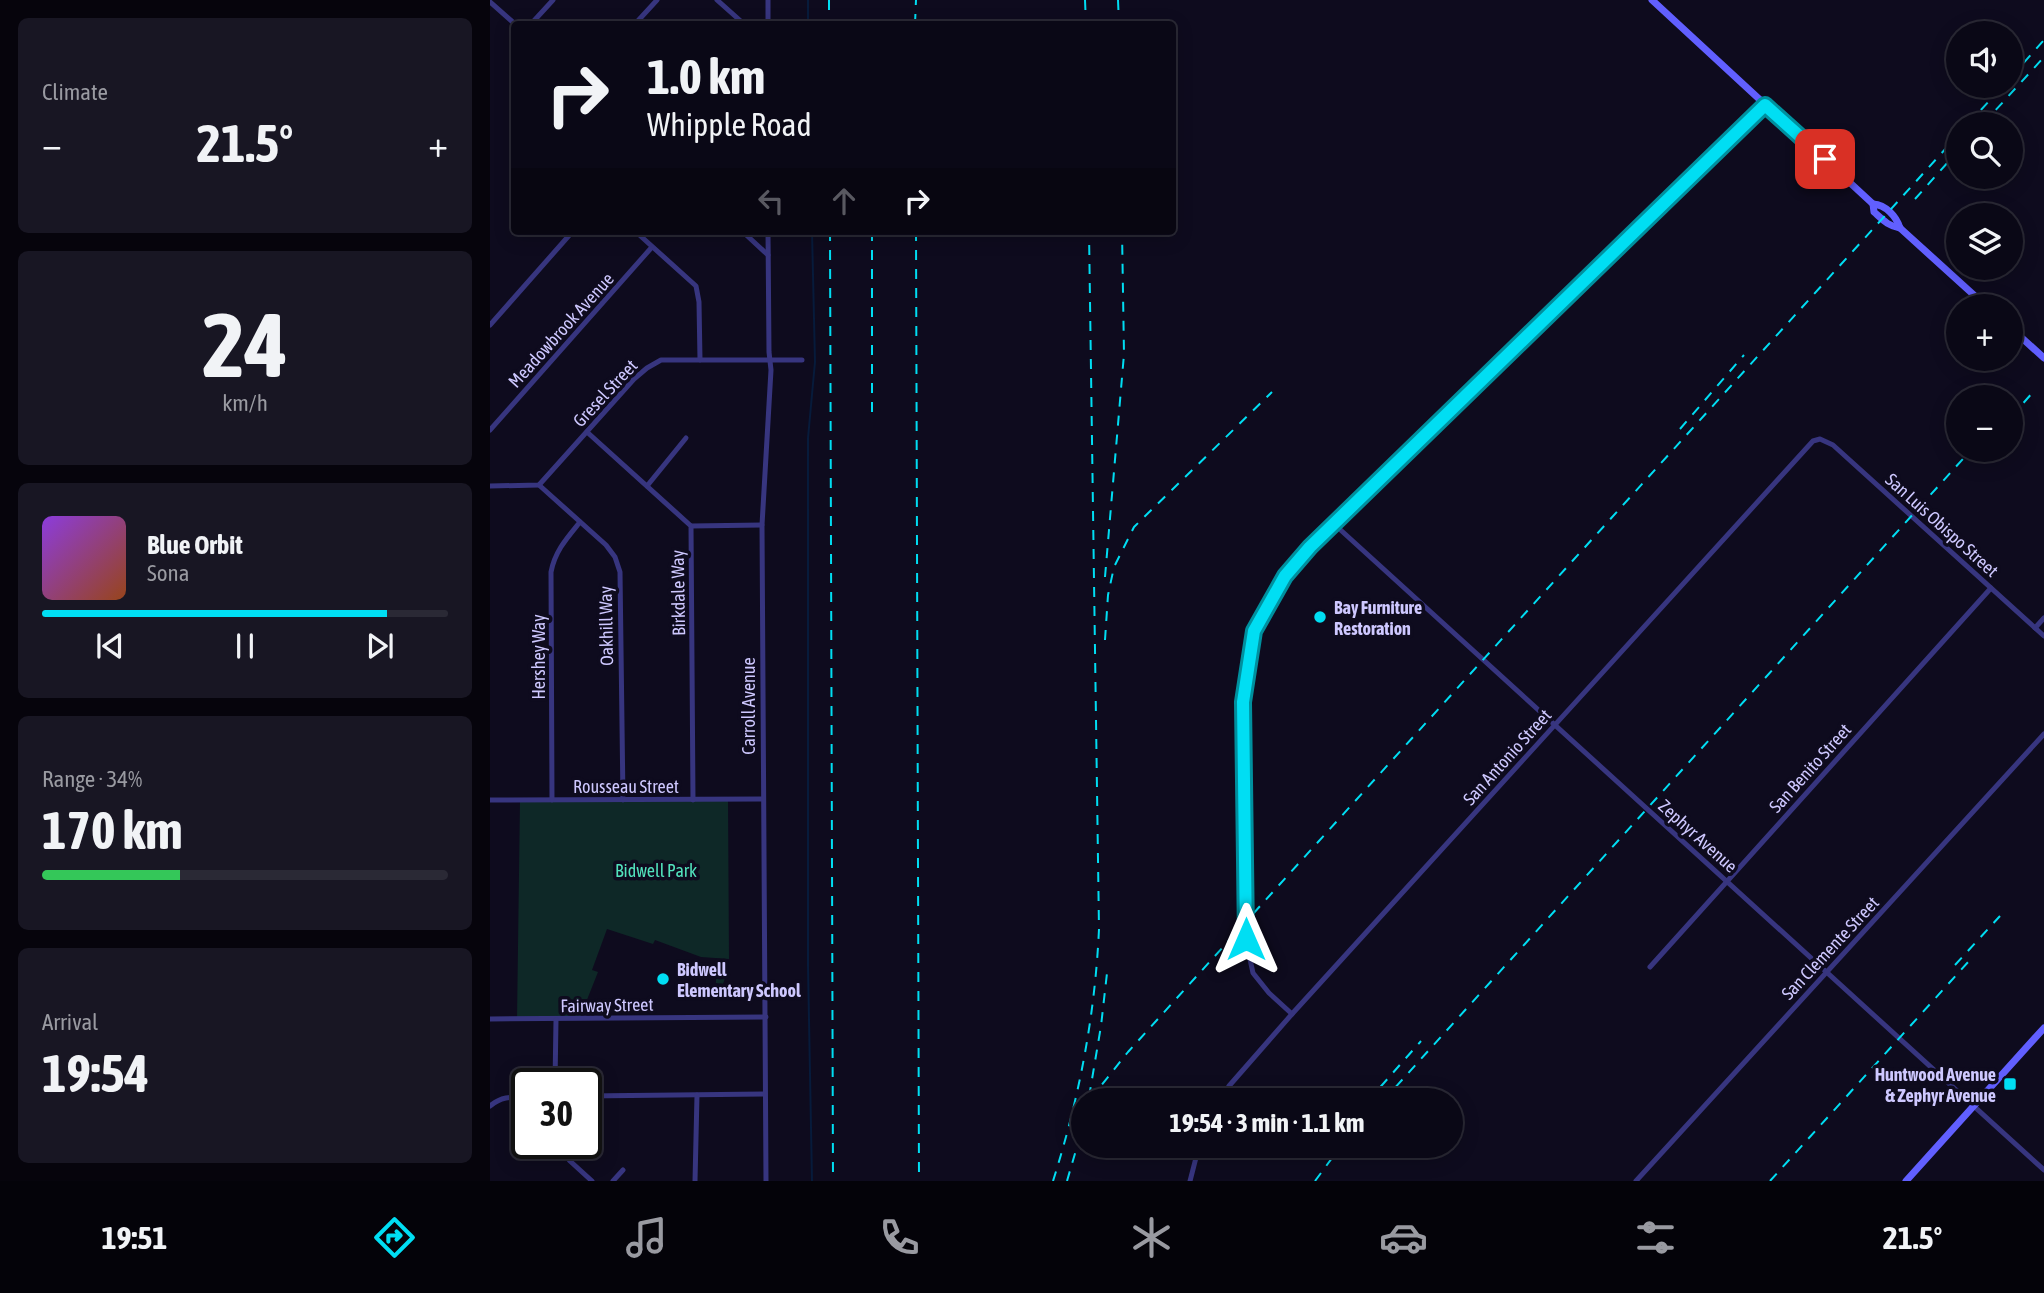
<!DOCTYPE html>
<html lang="en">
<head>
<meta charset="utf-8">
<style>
	:root { --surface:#0a0816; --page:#181623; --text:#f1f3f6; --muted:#999aa1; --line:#2a2935; --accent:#00def3 }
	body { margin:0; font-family:"Asap Condensed",sans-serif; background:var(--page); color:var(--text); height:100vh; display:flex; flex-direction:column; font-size:26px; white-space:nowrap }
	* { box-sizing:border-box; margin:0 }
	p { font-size:23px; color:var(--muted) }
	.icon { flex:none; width:38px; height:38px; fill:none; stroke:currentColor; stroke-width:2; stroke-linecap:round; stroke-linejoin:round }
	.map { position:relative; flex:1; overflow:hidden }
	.details { display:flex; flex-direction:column; gap:18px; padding:18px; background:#06040c; width:490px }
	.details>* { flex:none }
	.hud { position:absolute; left:21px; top:21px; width:665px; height:214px; border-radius:7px; box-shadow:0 4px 18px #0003,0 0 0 2px var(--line); background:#0a0816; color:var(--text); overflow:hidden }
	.tools { position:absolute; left:1456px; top:21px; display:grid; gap:14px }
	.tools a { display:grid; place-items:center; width:77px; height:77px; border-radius:50%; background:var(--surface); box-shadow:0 4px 18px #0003,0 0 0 2px var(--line); font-size:35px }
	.speed { position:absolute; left:21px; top:1068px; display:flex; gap:14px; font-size:35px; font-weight:700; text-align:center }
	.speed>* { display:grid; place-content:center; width:91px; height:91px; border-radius:50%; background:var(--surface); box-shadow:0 4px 18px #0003,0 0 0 2px var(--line); line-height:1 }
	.speed .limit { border:4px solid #111; border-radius:10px; background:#fff; color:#111 }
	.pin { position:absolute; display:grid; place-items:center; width:60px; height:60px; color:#fff; margin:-30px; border-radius:14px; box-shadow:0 4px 10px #0006 }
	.me { position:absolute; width:77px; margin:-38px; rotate:0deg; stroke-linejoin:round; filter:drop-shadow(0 0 5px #0008) }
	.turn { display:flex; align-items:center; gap:24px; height:147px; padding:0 21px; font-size:32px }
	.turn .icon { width:91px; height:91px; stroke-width:2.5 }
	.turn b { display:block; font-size:49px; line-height:60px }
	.lanes { display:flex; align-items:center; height:66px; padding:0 21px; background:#0003; justify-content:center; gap:35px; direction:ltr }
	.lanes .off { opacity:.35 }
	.big { font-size:52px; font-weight:700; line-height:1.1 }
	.details .tile { flex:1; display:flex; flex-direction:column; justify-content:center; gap:10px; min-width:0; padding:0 24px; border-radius:10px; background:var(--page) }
	.details .dial { align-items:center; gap:0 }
	.dial b { font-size:91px; line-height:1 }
	.song { display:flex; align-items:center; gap:21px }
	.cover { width:84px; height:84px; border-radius:10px; background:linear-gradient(135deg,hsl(270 70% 55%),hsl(20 70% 35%)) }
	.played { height:7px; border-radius:4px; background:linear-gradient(90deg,var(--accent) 85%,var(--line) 85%) }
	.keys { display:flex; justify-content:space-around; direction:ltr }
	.heat { display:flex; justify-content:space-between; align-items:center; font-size:38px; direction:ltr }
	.charge { height:10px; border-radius:5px; background:linear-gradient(90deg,#34c759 34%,var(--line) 0) }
	.trip { position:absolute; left:581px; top:1088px; width:392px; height:70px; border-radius:35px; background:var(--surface); box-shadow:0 4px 18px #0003,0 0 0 2px var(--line); font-weight:700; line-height:70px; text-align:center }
	.menu { display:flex; height:112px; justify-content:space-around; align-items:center; background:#040309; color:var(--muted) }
	.menu .icon { width:49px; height:49px }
	.menu .active { color:var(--accent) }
	.menu b { font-size:32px; color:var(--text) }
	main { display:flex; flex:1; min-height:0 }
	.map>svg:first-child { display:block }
</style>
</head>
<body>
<main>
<section class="details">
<div class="tile"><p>Climate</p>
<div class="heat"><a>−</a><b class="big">21.5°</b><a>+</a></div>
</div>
<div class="tile dial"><b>24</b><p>km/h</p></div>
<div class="tile">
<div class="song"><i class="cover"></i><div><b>Blue Orbit</b><p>Sona</p></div></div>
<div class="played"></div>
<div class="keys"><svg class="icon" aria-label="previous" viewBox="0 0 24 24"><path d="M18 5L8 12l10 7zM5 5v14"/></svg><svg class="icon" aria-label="pause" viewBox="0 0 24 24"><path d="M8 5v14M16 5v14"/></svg><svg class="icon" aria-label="next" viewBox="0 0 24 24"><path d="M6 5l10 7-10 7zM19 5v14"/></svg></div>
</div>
<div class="tile"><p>Range · 34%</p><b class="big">170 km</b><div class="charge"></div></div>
<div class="tile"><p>Arrival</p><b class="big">19:54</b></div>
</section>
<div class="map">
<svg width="1554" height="1181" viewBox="0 0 1554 1181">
	<rect width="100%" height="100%" fill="#0e0b1e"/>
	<g fill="#0e2827">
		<polygon points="238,799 239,959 211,957 165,940 163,944 117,929 102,970 108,972 89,1020 27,1020 30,800"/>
		<polygon points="223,964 235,969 236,975 233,984 226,983 226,976 220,967"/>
	</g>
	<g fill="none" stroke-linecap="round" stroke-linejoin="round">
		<g stroke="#071b3b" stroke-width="2">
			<polyline points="318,0 318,24"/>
			<polyline points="322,1181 318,966 318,438 325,362 322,231"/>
		</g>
		<g stroke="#37357f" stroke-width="5">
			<polyline points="227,0 254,24"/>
			<polyline points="0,2 25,24"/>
			<polyline points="41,24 63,0"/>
			<polyline points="145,24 167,0"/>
			<polyline points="278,24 278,0"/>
			<polyline points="145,231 206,286 209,302 210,360"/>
			<polyline points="252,231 278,255"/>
			<polyline points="0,325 83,231"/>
			<polyline points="0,430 162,247"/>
			<polyline points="97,432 201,526 203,800"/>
			<polyline points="49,485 116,545 125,557 130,572 133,800"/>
			<polyline points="0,486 49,485 144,379 157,368 171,360 312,360"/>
			<polyline points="157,486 196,438"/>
			<polyline points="844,524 1554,1170"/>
			<polyline points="201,526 272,525"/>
			<polyline points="1545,628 1554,618"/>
			<polyline points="0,800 272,799"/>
			<path d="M62,800L61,572C65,551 77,538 90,522"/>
			<polyline points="1160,967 1501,588"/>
			<polyline points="802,1014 779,993 763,973 756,941 753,703 764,631 795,576 808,559 1275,105"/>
			<polyline points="0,1019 276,1017"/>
			<polyline points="65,1083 66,1020"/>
			<polyline points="96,1096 275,1094"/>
			<polyline points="731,1101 739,1086 802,1014 1323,441 1330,439 1343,445 1554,636"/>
			<path d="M0,1106C12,1096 22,1097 37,1097"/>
			<polyline points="68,1143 80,1161 102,1181"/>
			<polyline points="123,1181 133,1170"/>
			<polyline points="205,1181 207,1095"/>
			<polyline points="276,1181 272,525 281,370 279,352 278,231"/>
			<polyline points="700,1181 709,1146"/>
			<polyline points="1146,1181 1554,734"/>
		</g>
		<g stroke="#615fff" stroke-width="7">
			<path d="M1162,0L1383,204C1396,205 1406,216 1410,228L1496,306"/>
			<path d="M1383,204L1384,212C1393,220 1398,226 1410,228"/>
			<polyline points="1521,328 1554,358"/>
			<polyline points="1416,1181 1554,1028"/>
		</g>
		<g stroke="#00def3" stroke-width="2" stroke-dasharray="10 9" stroke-linecap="butt">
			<polyline points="339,0 339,24"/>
			<polyline points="595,0 596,24"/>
			<polyline points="628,0 629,24"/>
			<polyline points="425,24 426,0"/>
			<polyline points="1521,77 1554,40"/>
			<polyline points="1478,124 1513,86"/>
			<polyline points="1493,124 1554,57"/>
			<polyline points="1425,199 1468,151"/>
			<polyline points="340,231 343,1181"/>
			<polyline points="382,231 382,416"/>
			<polyline points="426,231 429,1181"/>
			<polyline points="1521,417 1544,391"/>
			<polyline points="1190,429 1254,355"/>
			<polyline points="615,577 634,354 632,231"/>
			<polyline points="615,640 618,595 624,567 644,527 782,392"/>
			<polyline points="1465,965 1510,916"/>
			<polyline points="599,1097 611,1026 617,973"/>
			<polyline points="603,1101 610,1087 638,1052 1468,135"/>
			<polyline points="878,1101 931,1041"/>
			<polyline points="893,1101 1481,450"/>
			<path d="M563,1181C589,1099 605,1016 609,929L599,231"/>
			<polyline points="577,1181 593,1126"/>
			<polyline points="825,1181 851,1146"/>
			<polyline points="1280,1181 1479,961"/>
		</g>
	</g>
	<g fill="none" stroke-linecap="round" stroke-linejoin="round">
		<defs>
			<polyline id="route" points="756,939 753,702 764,631 795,576 820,547 1275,105 1335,159"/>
		</defs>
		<use href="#route" stroke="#00909e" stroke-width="18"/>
		<use href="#route" stroke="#00def3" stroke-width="12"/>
	</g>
	<g fill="#00def3" stroke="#0e0b1e" stroke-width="2.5">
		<circle cx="830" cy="617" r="7"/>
		<circle cx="173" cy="979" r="7"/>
		<rect x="1513" y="1077" width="14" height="14" rx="3.5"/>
	</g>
	<g text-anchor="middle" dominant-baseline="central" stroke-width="7" stroke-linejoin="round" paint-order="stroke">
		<g font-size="18" fill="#cec8ff" stroke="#0e0b1e">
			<text transform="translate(71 330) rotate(-48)">Meadowbrook Avenue</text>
			<text transform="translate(115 393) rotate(-47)">Gresel Street</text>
			<text transform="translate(1452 525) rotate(42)">San Luis Obispo Street</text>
			<text transform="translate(188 593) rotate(-91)">Birkdale Way</text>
			<text transform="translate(116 626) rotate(-91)">Oakhill Way</text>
			<text transform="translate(48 657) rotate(-90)">Hershey Way</text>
			<text transform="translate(258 706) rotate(-90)">Carroll Avenue</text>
			<text transform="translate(1017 757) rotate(-48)">San Antonio Street</text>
			<text transform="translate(1320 768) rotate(-48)">San Benito Street</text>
			<text x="136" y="786">Rousseau Street</text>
			<text transform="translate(1208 836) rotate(42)">Zephyr Avenue</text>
			<text transform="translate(1340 948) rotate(-47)">San Clemente Street</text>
			<text transform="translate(117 1005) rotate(-1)">Fairway Street</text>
		</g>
		<g font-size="18" font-weight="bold" fill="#cec8ff" stroke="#0e0b1e" text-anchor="start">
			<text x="844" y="607">Bay Furniture<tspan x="844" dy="21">Restoration</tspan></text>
			<text x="187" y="969">Bidwell<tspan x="187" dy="21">Elementary School</tspan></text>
			<text x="1506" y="1074" text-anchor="end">Huntwood Avenue<tspan x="1506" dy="21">&amp; Zephyr Avenue</tspan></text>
		</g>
		<g font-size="18" fill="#52e2bc" stroke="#0e0b1e">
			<text x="166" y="870">Bidwell Park</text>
		</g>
	</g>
</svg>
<div class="tools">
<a><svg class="icon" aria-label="sound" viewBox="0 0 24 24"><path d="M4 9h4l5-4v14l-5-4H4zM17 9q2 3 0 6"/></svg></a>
<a><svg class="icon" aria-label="search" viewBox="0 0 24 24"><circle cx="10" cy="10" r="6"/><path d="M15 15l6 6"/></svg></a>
<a><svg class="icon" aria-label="layers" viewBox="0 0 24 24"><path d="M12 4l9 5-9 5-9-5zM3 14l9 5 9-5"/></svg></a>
<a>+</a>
<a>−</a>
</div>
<div class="speed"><div class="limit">30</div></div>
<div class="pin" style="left:1335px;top:159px;background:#d93025"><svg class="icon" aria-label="arrive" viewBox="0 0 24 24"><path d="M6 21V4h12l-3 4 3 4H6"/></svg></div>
<svg class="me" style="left:756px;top:939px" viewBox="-20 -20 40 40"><path d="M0-17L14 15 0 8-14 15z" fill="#00def3" stroke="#fff" stroke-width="4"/></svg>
<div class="trip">19:54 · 3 min · 1.1 km</div>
<div class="hud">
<div class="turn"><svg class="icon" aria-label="right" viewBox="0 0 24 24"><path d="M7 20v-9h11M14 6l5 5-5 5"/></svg><div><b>1.0 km</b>Whipple Road</div></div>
<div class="lanes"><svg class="icon off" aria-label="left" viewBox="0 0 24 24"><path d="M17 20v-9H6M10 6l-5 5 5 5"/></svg><svg class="icon off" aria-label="ahead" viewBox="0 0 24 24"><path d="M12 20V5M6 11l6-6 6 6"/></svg><svg class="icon" aria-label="right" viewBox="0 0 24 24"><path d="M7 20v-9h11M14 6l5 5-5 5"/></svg></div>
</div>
</div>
</main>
<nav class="menu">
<b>19:51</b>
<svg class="icon active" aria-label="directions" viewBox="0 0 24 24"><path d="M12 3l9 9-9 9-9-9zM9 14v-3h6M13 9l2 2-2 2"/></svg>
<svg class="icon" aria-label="music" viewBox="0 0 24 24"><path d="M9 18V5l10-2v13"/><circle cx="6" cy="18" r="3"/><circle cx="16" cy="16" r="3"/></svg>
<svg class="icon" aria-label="phone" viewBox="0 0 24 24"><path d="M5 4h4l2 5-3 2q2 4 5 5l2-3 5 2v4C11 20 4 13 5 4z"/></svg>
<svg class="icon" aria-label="climate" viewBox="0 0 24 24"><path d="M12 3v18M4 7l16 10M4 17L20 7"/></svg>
<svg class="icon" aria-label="car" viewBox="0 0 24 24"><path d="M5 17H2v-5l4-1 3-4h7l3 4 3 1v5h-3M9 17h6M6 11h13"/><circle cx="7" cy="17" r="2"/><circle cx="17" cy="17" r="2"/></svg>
<svg class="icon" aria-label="filters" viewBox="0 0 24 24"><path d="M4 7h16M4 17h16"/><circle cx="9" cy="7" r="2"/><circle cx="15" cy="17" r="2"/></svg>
<b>21.5°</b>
</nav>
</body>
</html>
